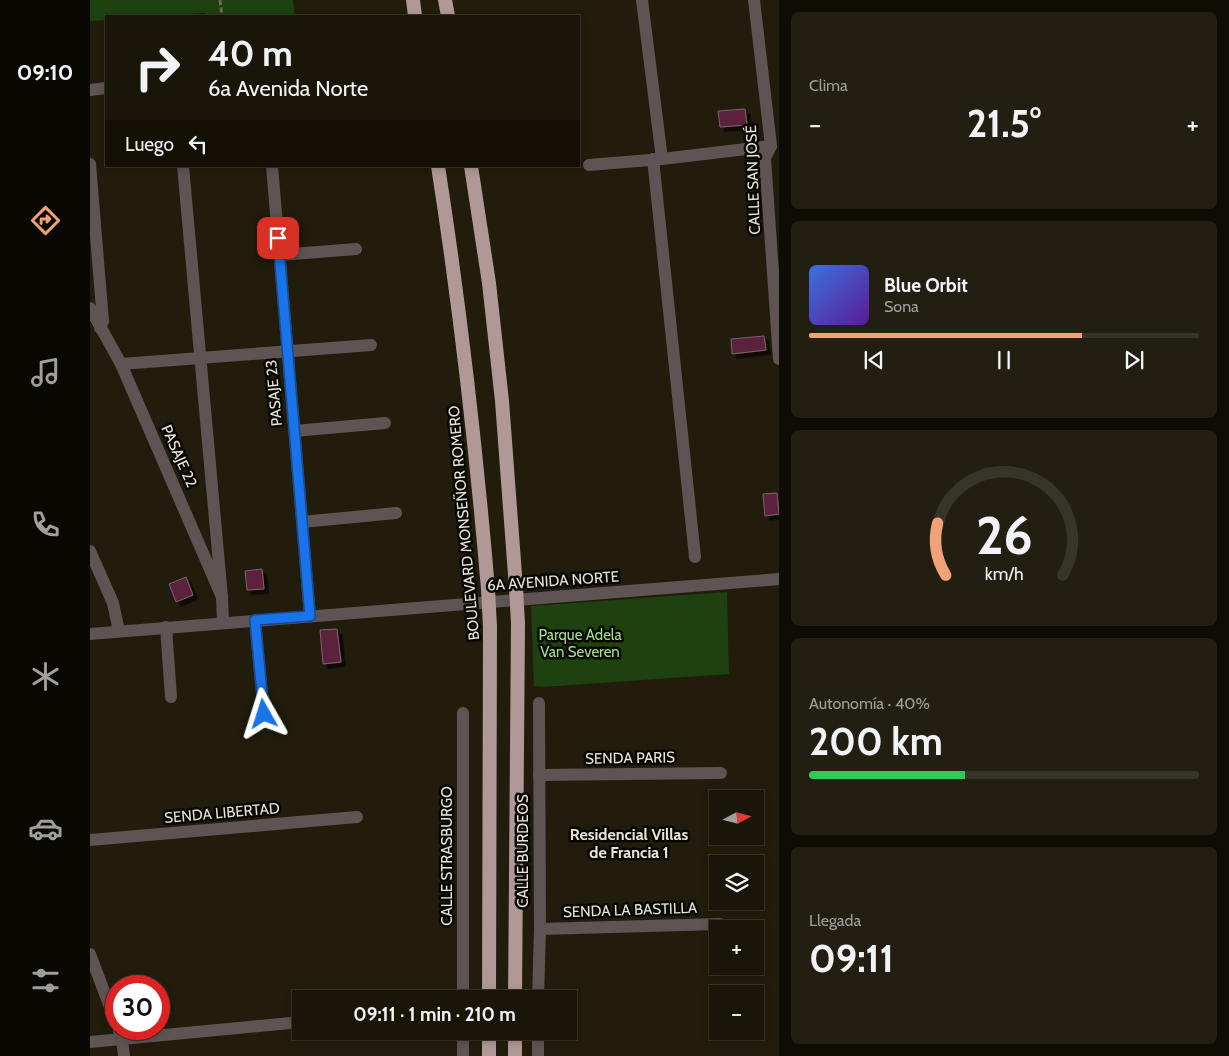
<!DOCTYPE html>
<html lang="es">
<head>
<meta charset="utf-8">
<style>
	:root { --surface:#191508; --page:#221e12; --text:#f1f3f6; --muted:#9f9f9c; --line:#373429; --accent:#efa377 }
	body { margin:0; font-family:Cabin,sans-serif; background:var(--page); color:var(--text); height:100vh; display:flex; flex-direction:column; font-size:19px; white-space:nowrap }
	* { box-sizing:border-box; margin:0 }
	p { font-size:16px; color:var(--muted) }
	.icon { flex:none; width:28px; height:28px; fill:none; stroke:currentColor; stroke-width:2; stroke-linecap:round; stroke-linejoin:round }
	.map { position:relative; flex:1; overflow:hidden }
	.sheet { display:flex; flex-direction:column; gap:12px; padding:12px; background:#0e0c04; width:450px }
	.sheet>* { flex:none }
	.guide { position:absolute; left:15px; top:15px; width:475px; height:152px; border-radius:0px; box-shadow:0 2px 8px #0003,0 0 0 1px var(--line); background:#191508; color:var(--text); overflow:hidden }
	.needle { width:32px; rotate:83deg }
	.buttons { position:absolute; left:619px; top:790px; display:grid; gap:10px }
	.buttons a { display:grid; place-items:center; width:55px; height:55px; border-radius:0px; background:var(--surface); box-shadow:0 2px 8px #0003,0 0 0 1px var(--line); font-size:25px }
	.speed { position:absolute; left:15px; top:975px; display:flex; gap:10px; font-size:25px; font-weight:700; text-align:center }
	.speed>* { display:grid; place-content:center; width:65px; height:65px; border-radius:50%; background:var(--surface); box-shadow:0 2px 8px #0003,0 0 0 1px var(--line); line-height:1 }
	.speed .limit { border:8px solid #d22; background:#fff; color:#111 }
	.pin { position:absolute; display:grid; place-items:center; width:42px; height:42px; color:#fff; margin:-21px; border-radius:10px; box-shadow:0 2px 8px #0006 }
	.me { position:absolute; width:55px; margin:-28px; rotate:354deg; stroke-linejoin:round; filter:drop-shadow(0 0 4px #0008) }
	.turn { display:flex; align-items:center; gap:18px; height:105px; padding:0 20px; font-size:22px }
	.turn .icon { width:65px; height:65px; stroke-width:2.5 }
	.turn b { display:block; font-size:35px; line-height:42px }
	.then { display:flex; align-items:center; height:48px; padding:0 20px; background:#0003; gap:10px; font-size:19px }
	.big { font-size:38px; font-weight:700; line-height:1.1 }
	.sheet .card { flex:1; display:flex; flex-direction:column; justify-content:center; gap:8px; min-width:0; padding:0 18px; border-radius:8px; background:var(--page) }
	.sheet .dial { align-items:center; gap:0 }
	.dial svg { height:130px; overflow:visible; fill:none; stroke:var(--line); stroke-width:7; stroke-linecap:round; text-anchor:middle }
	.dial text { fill:var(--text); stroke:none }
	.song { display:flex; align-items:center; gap:15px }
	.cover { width:60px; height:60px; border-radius:8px; background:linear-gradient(135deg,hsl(220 70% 55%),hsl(270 70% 35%)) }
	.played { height:5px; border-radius:2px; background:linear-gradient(90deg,var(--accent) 70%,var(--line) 70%) }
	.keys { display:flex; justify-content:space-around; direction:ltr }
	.heat { display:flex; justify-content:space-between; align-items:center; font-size:28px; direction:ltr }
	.charge { height:8px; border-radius:4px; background:linear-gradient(90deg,#34c759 40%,var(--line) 0) }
	.trip { position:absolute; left:202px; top:990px; width:285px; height:50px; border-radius:0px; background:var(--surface); box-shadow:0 2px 8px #0003,0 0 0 1px var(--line); font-weight:700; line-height:50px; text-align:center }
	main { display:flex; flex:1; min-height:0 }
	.tab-bar { display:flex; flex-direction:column; width:90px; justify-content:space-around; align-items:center; background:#0a0803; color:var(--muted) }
	.tab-bar .icon { width:35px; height:35px }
	.tab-bar .on { color:var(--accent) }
	.tab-bar b { font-size:22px; color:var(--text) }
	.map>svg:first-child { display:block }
</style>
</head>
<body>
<main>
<nav class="tab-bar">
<b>09:10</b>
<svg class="icon on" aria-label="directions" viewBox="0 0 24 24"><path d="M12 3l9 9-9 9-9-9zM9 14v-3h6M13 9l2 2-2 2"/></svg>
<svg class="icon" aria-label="music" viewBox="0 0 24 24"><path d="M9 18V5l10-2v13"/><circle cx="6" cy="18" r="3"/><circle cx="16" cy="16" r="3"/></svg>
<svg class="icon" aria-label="phone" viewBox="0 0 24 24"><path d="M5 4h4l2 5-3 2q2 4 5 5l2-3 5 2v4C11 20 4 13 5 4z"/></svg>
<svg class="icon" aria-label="climate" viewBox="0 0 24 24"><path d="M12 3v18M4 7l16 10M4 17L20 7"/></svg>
<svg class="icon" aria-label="car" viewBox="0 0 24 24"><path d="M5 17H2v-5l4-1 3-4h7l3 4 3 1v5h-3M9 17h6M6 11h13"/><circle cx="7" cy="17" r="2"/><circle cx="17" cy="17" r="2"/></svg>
<svg class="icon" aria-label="filters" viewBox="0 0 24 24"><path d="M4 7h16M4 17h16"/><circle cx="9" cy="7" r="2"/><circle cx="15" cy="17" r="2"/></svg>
</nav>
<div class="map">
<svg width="689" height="1056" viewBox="0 0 689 1056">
	<defs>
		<filter id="shadow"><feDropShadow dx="4.5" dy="4.5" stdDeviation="0" flood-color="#0009"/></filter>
	</defs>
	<rect width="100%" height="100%" fill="#211c0b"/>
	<g fill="#1d410f">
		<polygon points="0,0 203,0 205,16 115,16 115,13 73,16 16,16 16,20 0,21"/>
		<polygon points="637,592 639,674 453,687 444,686 441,606"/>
	</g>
	<g fill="#5c213c" stroke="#7b656d" filter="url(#shadow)">
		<polygon points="655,109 657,125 630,127 628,111"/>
		<polygon points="674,336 676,350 642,354 641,339"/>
		<polygon points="687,493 689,514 675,516 673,494"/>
		<polygon points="172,569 174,589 157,590 155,571"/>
		<polygon points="96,577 103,595 86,602 79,584"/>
		<polygon points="247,629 251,662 233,664 230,630"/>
	</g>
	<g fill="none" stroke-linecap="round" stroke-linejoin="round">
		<polyline stroke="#6d6859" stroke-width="3" stroke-dasharray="5 2.5" stroke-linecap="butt" points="130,0 132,16"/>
		<g stroke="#5e5453" stroke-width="12">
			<polyline points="552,0 572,159"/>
			<polyline points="664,0 681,146 675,158 689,359"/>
			<polyline points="0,90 16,88"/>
			<polyline points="563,159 605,557"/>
			<polyline points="0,164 13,321 10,328"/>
			<polyline points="499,165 572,159 681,146"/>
			<polyline points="93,166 132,597"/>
			<polyline points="182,166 220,616"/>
			<polyline points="189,255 266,249"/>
			<polyline points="0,308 31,364 132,597 133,623"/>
			<polyline points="31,364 281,345"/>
			<polyline points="204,431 295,423"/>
			<polyline points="212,522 306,513"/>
			<polyline points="0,551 23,603 29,631"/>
			<polyline points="165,620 174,715"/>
			<polyline points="76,627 81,697"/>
			<polyline points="0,634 689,579"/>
			<polyline points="449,775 631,773"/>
			<polyline points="0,840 267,817"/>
			<polyline points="450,929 630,924"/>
			<polyline points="0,954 26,1023"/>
			<polyline points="373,999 373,713"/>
			<polyline points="448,999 450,929 449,703"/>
			<polyline points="29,1031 32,1039 34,1056"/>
			<polyline points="448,1031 448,1056"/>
			<polyline points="0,1042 211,1022"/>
			<polyline points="373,1056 373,1031"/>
		</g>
		<g stroke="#af9895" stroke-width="14">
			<polyline points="323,0 325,16"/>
			<polyline points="355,0 358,16"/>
			<path d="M348,166C370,307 386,447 398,589"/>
			<polyline points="381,166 399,283 412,401 426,588"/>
			<polyline points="399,999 400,627"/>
			<polyline points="425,999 428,623"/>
			<polyline points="399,1056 399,1031"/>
			<polyline points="425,1056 425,1031"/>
		</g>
		<g stroke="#af9895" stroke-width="14">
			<polyline points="426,588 428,623"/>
			<polyline points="398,589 400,627"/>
		</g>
	</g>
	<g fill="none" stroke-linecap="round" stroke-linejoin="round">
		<defs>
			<polyline id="route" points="174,714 165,620 220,616 188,238"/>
		</defs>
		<use href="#route" stroke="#114b97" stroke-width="12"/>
		<use href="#route" stroke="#1a73e8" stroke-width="9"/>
	</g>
	<g text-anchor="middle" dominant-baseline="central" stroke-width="5" stroke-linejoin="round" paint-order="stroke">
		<g font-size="15" fill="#e7e3d8" stroke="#090702">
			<text transform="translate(663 180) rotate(-92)">CALLE SAN JOSÉ</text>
			<text transform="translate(184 393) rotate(-95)">PASAJE 23</text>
			<text transform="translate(89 456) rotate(66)">PASAJE 22</text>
			<text transform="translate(374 523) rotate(-95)">BOULEVARD MONSEÑOR ROMERO</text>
			<text transform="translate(463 581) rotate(-4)">6A AVENIDA NORTE</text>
			<text transform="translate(540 758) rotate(-1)">SENDA PARIS</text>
			<text transform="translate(132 813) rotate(-5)">SENDA LIBERTAD</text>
			<text transform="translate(433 851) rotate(-90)">CALLE BURDEOS</text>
			<text transform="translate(357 856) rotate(-90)">CALLE STRASBURGO</text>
			<text transform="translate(540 910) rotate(-2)">SENDA LA BASTILLA</text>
		</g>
		<g font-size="15" fill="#a3df8f" stroke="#090702">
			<text x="490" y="635">Parque Adela<tspan x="490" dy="17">Van Severen</tspan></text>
		</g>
		<g font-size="16" font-weight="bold" fill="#e7e3d8" stroke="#090702">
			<text x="539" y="834">Residencial Villas<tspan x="539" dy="18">de Francia 1</tspan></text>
		</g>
	</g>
</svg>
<div class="buttons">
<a><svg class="needle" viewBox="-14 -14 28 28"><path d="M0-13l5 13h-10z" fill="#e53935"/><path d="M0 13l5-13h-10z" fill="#9f9f9c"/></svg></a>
<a><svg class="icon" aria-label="layers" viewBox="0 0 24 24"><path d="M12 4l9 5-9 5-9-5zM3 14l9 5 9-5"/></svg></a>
<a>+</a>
<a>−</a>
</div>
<div class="speed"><div class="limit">30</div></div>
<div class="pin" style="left:188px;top:238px;background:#d93025"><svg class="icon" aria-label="arrive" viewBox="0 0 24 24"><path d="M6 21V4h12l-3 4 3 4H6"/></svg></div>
<svg class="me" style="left:174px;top:714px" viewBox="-20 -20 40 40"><path d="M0-17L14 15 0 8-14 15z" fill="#1a73e8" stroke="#fff" stroke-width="4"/></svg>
<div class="trip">09:11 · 1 min · 210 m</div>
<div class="guide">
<div class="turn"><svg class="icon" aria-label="right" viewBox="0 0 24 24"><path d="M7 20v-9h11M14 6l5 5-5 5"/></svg><div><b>40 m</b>6a Avenida Norte</div></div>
<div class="then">Luego<svg class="icon" aria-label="left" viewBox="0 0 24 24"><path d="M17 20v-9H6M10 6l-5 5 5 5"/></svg></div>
</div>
</div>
<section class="sheet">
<div class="card"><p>Clima</p>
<div class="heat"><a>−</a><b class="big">21.5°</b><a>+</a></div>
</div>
<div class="card">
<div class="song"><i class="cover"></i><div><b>Blue Orbit</b><p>Sona</p></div></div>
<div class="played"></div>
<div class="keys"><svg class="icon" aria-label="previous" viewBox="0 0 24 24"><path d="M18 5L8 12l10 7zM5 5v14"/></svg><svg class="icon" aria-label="pause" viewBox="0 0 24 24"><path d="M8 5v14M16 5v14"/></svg><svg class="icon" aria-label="next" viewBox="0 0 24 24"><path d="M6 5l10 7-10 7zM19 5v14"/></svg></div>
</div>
<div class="card dial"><svg viewBox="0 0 100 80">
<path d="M14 69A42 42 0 1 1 86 69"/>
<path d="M14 69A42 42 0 0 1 9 37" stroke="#efa377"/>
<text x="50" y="56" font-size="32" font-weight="700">26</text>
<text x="50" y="72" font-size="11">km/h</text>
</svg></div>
<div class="card"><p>Autonomía · 40%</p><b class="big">200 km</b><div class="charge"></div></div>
<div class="card"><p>Llegada</p><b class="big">09:11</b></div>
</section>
</main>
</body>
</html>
